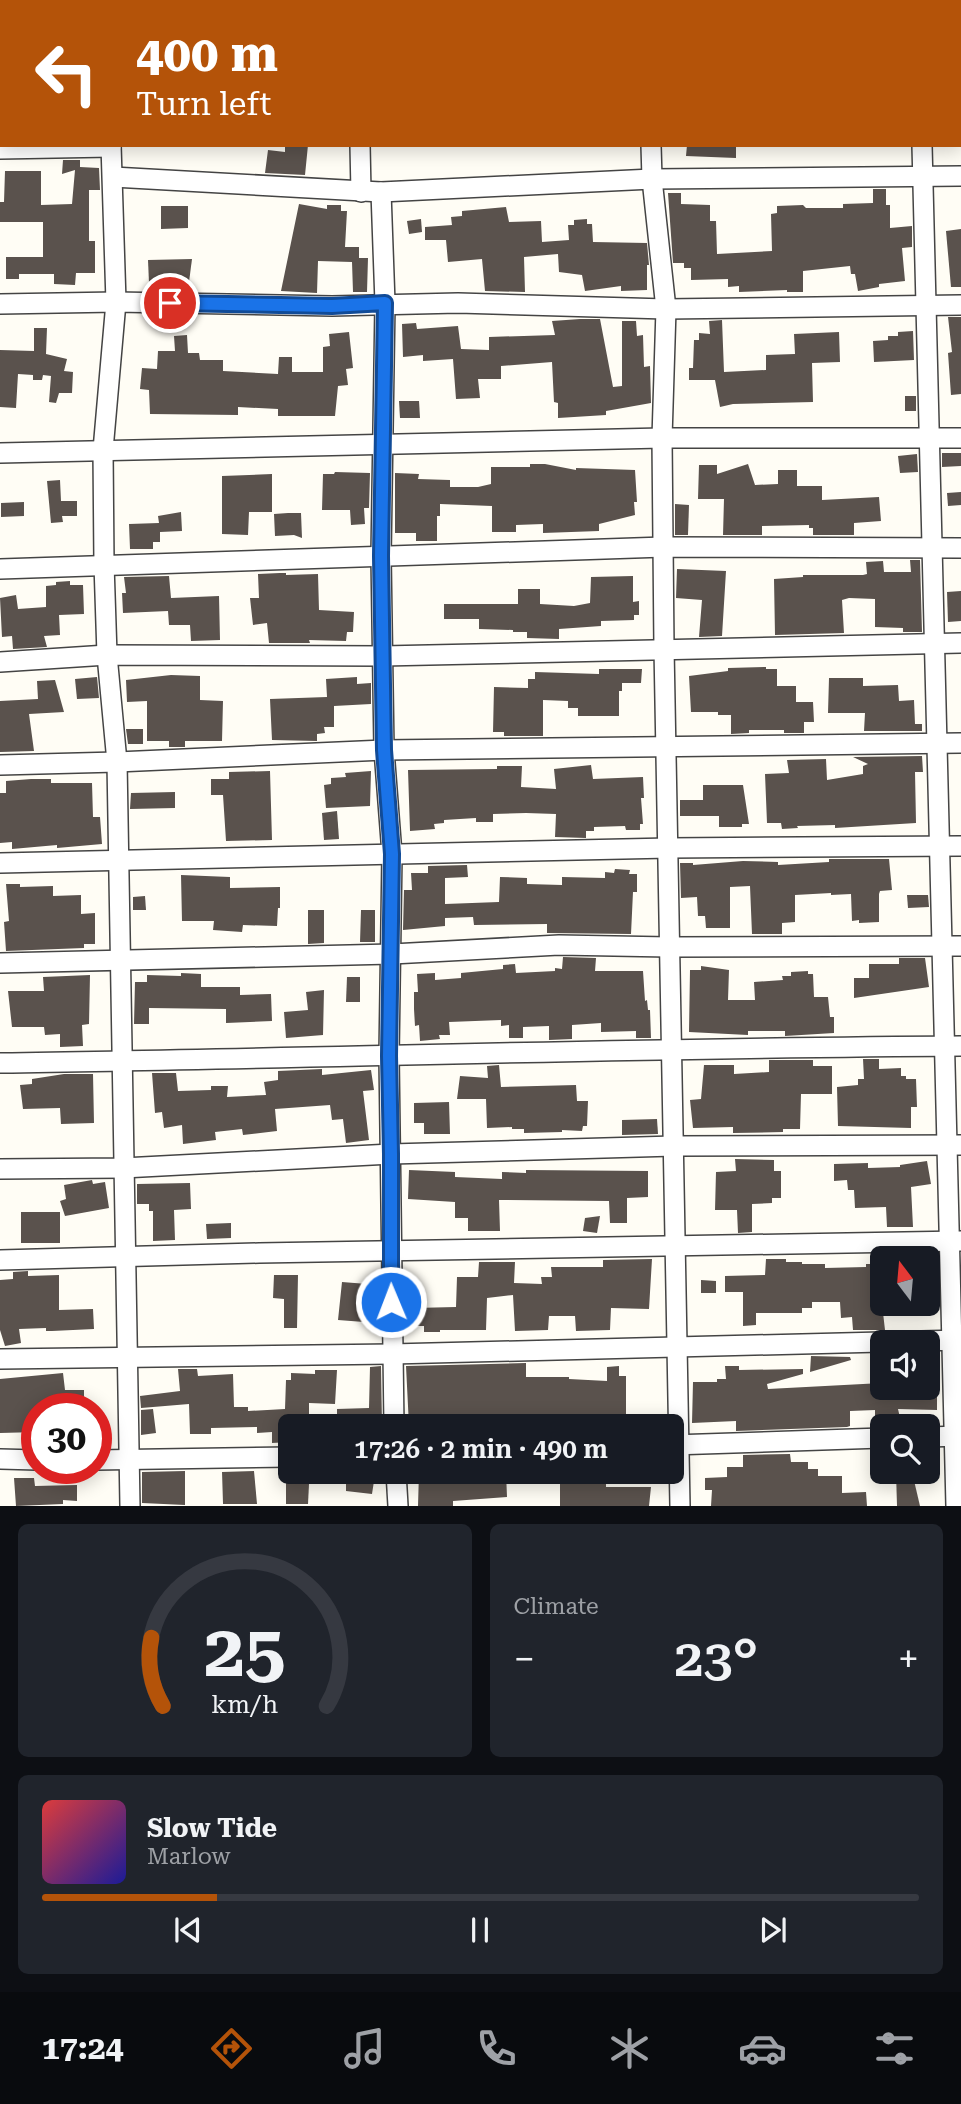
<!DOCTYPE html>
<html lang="en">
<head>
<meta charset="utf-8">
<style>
	:root { --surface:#171b24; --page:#20242c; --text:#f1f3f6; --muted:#9ea1a6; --line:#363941; --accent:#b45309 }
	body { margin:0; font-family:"Roboto Serif",serif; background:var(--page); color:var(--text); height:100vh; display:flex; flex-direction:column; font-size:26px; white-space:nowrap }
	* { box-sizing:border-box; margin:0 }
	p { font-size:23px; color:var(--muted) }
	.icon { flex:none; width:38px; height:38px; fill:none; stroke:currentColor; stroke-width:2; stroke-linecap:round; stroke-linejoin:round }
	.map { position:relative; height:1506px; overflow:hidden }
	.side { display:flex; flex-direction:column; gap:18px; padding:18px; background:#0d0f14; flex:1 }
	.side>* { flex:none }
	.guide { position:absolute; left:0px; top:0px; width:962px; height:147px; box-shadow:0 4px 18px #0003; background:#b45309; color:#fff; overflow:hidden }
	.needle { width:46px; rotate:344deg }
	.tools { position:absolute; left:870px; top:1246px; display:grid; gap:14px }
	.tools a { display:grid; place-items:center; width:70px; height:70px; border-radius:10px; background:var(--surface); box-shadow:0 4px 18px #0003; font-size:35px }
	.speed { position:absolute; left:21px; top:1393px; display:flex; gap:14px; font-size:35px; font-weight:700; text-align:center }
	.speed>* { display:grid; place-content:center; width:91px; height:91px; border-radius:50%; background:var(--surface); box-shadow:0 4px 18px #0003; line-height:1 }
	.speed .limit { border:10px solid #d22; background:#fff; color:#111 }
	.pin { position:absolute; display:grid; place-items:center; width:60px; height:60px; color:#fff; margin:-30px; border:4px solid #fff; border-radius:50%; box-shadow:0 2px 7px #0007 }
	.me { position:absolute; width:77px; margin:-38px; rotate:359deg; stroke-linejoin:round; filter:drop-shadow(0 0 5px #0008) }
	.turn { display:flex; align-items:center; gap:24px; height:147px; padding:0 21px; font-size:32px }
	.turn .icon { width:91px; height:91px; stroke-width:2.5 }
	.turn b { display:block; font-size:49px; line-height:60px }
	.big { font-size:52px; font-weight:600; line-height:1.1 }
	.side .tile { flex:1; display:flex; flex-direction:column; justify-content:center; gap:10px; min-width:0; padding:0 24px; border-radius:10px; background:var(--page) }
	.side .dial { align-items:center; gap:0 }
	.dial svg { height:182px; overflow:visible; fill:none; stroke:var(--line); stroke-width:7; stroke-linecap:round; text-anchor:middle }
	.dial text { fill:var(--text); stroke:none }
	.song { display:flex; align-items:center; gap:21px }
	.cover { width:84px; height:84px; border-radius:10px; background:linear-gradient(135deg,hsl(0 70% 55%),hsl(240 70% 35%)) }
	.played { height:7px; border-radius:4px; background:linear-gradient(90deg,var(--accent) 20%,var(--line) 20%) }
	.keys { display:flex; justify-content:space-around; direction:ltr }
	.heat { display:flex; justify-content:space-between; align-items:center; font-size:38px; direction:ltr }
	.side .tiles { flex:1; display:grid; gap:18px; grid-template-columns:1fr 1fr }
	.tile:last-child { grid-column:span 2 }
	.trip { position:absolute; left:278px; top:1414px; width:406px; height:70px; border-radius:10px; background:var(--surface); box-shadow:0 4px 18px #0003; font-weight:600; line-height:70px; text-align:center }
	.tab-bar { display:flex; height:112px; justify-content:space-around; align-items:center; background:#090b0e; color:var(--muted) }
	.tab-bar .icon { width:49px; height:49px }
	.tab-bar .selected { color:var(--accent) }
	.tab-bar b { font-size:32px; color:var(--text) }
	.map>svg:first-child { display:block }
</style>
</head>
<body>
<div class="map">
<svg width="961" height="1506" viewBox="0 0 961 1506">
	<rect width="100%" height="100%" fill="#fffdf5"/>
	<g fill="#5a524d">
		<polygon points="285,145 308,145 305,175 265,173 268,150 285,152"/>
		<polygon points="687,145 736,145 736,158 686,156"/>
		<polygon points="63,160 80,160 80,167 99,168 100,190 89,190 89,241 95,241 95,273 76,273 75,285 54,284 54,274 19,274 19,279 6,279 6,257 43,257 43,222 0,222 0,202 4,202 5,171 41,171 41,205 72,204 75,170 62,174"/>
		<polygon points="873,189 886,189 886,205 890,205 890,228 912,226 912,247 902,248 905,281 879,284 879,287 858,291 855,274 851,274 850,266 803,271 803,292 787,292 787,290 739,292 739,286 728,287 728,279 691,280 691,268 684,268 684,263 673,263 668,193 681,193 681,204 710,205 710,221 716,221 717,254 772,251 771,214 777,213 777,206 803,205 806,208 843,208 843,204 873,203"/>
		<polygon points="299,204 327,209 327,205 341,205 341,211 347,211 345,247 359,247 359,258 368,258 367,292 353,292 352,262 318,261 317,293 281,291"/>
		<polygon points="161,206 188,206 188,228 161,229"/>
		<polygon points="506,207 509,222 541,221 542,242 569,240 568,225 574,225 574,220 587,219 587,224 592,224 593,242 647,243 649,265 647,265 647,290 621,291 621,286 585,291 582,275 559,272 558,254 524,257 525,292 485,291 482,259 448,262 446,240 425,240 425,227 452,225 451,217 462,216 462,211"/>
		<polygon points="421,219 422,232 409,234 407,221"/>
		<polygon points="961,229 961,287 951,287 946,231"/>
		<polygon points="192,259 189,282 149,283 148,260"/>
		<polygon points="948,317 961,317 961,394 951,395 948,353 952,352"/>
		<polygon points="580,319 600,319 613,387 622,386 622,321 636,321 637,336 643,335 644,367 650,366 651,403 606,411 606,415 558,418 558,403 554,402 552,362 501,366 501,379 478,379 480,398 456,399 453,359 423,361 423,355 403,357 402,324 416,323 417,329 458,326 461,349 489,350 489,337 555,335 552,321"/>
		<polygon points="722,320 724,372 766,370 766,355 795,354 794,334 839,332 840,362 812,363 813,402 733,404 720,407 715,380 689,380 689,368 693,368 694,340 699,340 699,333 710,334 709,321"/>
		<polygon points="34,328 47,328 46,354 67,359 64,371 73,372 72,393 59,393 56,403 49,402 51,376 43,375 42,380 33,380 33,375 18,374 16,408 0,407 0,350 34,351"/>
		<polygon points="913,331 914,360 874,362 873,341 888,340 888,336 898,336 898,332"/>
		<polygon points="349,332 353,368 346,369 348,385 338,386 335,416 278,416 278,409 238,407 238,415 150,414 149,390 140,389 142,368 157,369 158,351 175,351 174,336 187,335 188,353 199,353 200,360 223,360 223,371 278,374 279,357 292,357 292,372 323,372 323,347 330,346 329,334"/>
		<rect x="905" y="396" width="11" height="15"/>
		<polygon points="399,401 419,401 420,418 400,418"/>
		<polygon points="942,453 961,453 961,466 942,467"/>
		<polygon points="917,454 918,472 900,473 898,456"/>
		<polygon points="530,464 545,464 576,470 576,468 635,470 637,502 634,502 635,515 599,524 599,531 543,533 543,524 516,525 516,532 492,532 492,506 440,504 440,516 437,516 437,541 416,541 416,533 395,533 395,473 419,474 418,479 450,480 450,487 478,487 491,484 491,467 530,467"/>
		<polygon points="748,464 755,485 778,484 778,470 797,470 797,486 822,486 822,500 879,497 881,521 854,523 854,535 813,535 813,528 809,528 809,525 762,526 762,535 723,535 724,499 698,499 699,465 717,465 717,474"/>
		<polygon points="335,472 370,473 369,508 364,508 365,524 351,525 350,510 322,510 323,474 334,474"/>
		<polygon points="272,474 272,512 249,512 248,535 222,534 222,476"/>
		<polygon points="60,480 61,501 77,501 77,516 62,516 63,522 51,523 47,481"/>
		<polygon points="961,492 961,505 948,506 947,493"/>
		<polygon points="24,502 24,516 1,517 1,503"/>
		<polygon points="675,504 689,505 688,535 675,535"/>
		<polygon points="181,512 182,531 160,532 160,526 160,542 153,542 153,549 130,549 129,524 159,523 158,516"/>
		<polygon points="288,513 301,513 302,538 294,535 275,536 274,514"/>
		<polygon points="910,560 920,560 922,632 903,632 903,628 875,627 875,599 849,598 842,600 844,633 775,635 774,579 803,577 803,575 863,575 867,574 866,562 883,561 884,572 911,572"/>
		<polygon points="677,569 726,571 722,636 699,637 702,600 676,598"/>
		<polygon points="280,573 286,573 286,575 318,574 319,610 354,612 353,632 347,632 346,641 309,640 310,643 269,643 267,623 253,625 250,598 259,598 258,574"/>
		<polygon points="169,576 171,598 219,596 220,640 191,641 190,625 169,625 168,611 123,613 122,593 126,593 124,577"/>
		<polygon points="633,576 633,602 639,601 639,615 634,615 634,620 601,621 601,626 559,629 559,639 527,638 527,632 513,632 513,630 479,629 479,619 444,619 444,604 518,604 518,589 540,589 540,604 574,606 590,603 591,577"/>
		<polygon points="70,581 70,585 83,585 84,614 59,615 60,635 44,636 47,647 13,649 12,636 2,637 0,598 16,595 18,609 46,607 46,586 56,585 56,582"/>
		<polygon points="961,591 961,621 948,622 947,592"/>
		<polygon points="766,667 766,669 777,669 777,686 796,686 796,702 813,702 814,722 804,722 804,733 784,733 784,730 749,730 749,733 731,734 731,715 718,715 718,712 691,712 689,676 728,671 728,668"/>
		<polygon points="599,669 642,669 641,683 622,683 622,691 619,691 619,716 578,716 578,708 568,708 568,701 543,700 543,736 504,736 504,732 493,732 494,687 528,688 528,679 535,679 535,672 599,674"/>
		<polygon points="171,675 200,676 200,700 223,701 222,741 185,741 185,747 169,747 169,741 147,741 147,701 127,702 126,680"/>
		<polygon points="97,677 99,698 77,699 75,679"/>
		<polygon points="357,677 357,684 371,683 371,704 334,706 334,727 324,727 325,733 317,734 317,741 272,740 270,699 327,697 326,679"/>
		<polygon points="829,678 863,678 863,686 898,685 899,701 914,700 915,724 922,724 922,731 864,731 865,713 828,713"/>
		<polygon points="55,680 64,712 29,714 34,751 0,752 0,701 38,699 37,681"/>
		<polygon points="126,729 143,729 143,744 128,744"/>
		<polygon points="922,756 923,772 915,772 916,823 835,828 835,825 797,826 798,828 782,829 781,823 767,823 765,774 789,773 787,760 826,759 827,780 863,774 863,766 868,764 853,757"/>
		<polygon points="591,765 593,779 643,777 644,798 641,798 643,824 640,824 640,830 626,830 625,826 594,827 594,831 586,831 586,838 555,837 556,814 526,813 493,814 493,822 476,822 476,818 444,820 444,823 434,824 435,829 410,831 408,770 497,769 497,766 522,766 521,787 556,789 554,769"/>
		<polygon points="270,771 272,840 226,841 223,795 211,795 211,779 229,779 229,772"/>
		<polygon points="371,771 370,806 326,808 324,785 331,784 331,778 346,777 345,773"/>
		<polygon points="31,779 51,779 51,783 92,783 93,817 100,817 102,844 57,848 57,845 12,849 12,842 0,843 0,793 6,793 6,781"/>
		<polygon points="703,785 743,785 749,824 742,824 742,827 719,827 719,816 680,816 680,800 703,800"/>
		<polygon points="175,792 175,808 130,809 131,793"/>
		<polygon points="337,811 339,839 324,840 322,813"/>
		<polygon points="829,859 889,859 892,890 880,891 879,894 879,922 859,923 859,920 852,921 851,894 831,895 831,893 795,895 795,922 782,923 782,934 752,934 750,886 730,887 730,928 706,928 705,916 698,916 697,897 681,898 680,863 693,863 693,865 743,861 778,862 778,865 829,862"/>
		<polygon points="467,865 468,877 445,878 445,904 499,902 500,877 527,878 527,884 562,885 562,877 605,878 605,872 614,873 615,869 630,870 629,874 637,874 637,892 633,892 631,934 547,933 547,924 474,925 473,917 445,918 445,926 403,930 404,890 412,890 411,873 428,873 428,866"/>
		<polygon points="181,875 230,877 230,888 280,887 280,908 278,908 277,926 243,925 242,932 213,930 214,921 182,921"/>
		<polygon points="6,884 20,884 20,887 53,886 53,896 81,895 81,914 95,913 95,944 84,944 84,948 6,951 4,922 9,921"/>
		<polygon points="907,895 928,895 929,907 908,908"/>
		<polygon points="145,896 146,910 133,910 133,897"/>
		<polygon points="308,910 324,910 324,943 308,944"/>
		<polygon points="361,910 375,910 375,942 360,942"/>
		<polygon points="563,957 596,958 595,971 643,971 645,1001 647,1000 648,1010 650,1010 651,1038 636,1038 636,1031 601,1032 601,1023 572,1025 572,1039 549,1040 549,1026 523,1027 523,1038 509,1038 509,1025 501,1026 501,1020 449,1022 450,1035 439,1035 440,1039 420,1041 419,1025 415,1026 414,1009 414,992 418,992 417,974 435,973 435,980 461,978 461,973 503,969 503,965 515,964 516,973 555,971 555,968 562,969"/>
		<polygon points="899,958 925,958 929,987 854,998 854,978 869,978 869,964 899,964"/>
		<polygon points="701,966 729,970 728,1000 755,1000 754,982 783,980 782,976 791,976 791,972 808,971 808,974 813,974 814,997 828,997 830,1017 834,1017 834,1033 785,1036 785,1031 748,1031 748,1035 689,1032 690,970 701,970"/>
		<polygon points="181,973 201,974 201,987 240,987 240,995 271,994 272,1021 226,1023 226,1009 149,1008 149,1024 134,1024 135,982 147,982 147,975 181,976"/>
		<polygon points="90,975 89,1024 82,1025 83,1046 60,1047 60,1034 45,1035 44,1027 12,1027 8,991 44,991 43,977"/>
		<polygon points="347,977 360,977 360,1002 346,1002"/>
		<polygon points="324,990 323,1035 286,1038 284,1012 308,1010 306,992"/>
		<polygon points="863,1059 879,1059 879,1069 901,1068 901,1076 906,1076 906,1079 916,1079 917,1107 911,1107 911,1128 838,1126 837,1087 858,1085 858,1079 864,1079"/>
		<polygon points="769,1060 813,1060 813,1066 832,1066 832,1094 801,1094 800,1129 783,1129 783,1132 733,1133 733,1127 693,1128 690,1100 701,1099 704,1065 734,1065 734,1074 769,1072"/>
		<polygon points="499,1065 501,1087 576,1085 577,1101 588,1101 587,1126 583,1126 582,1131 562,1130 562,1132 524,1133 524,1129 512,1129 512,1127 487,1128 486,1099 457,1099 460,1076 488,1078 487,1066"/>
		<polygon points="322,1069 322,1075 371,1070 374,1090 363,1091 369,1140 346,1143 343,1119 332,1120 330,1105 275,1109 277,1131 243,1135 242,1129 215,1132 216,1140 183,1144 182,1125 164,1128 162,1112 155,1113 152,1073 176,1073 178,1091 211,1090 211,1086 228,1086 227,1097 266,1095 264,1082 278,1080 278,1071"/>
		<polygon points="64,1074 93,1074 94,1123 61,1124 60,1108 23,1109 20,1085 32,1084 32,1079"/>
		<polygon points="449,1102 450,1134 424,1134 424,1123 414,1123 414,1103"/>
		<polygon points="657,1119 658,1134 622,1135 622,1120"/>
		<polygon points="735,1159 774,1160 774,1171 781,1171 781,1198 772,1198 772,1203 752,1204 752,1232 738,1233 737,1210 715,1210 716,1172 736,1171"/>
		<polygon points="927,1161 931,1184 911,1187 913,1227 887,1227 886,1207 855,1208 854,1190 848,1190 847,1180 834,1181 834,1164 868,1163 868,1168 900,1167 900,1165"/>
		<polygon points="409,1170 455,1172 455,1177 502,1179 502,1172 526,1173 526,1170 648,1171 648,1197 627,1198 627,1223 610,1223 609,1201 499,1200 500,1231 468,1231 468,1218 455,1218 455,1202 408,1199"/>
		<polygon points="92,1180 93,1184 105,1182 109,1208 65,1216 60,1201 66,1199 64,1185"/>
		<polygon points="190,1183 191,1209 174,1210 175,1240 153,1241 153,1211 149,1211 149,1204 137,1204 137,1184"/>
		<rect x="21" y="1212" width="39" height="31"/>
		<polygon points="600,1216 597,1233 583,1231 585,1218"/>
		<polygon points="231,1223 231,1238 207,1239 206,1224"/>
		<polygon points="652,1259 649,1309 611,1308 610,1330 576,1331 575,1316 549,1316 548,1330 515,1331 513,1295 487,1298 486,1330 440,1330 440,1332 424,1332 424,1326 414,1326 414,1308 456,1307 457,1277 478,1277 479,1262 515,1262 514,1283 542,1284 541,1277 552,1277 551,1267 603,1267 603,1260"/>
		<polygon points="766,1259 786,1259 786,1262 802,1262 802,1264 825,1264 825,1268 866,1267 866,1264 882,1264 882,1304 885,1330 853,1330 852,1317 841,1318 840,1302 812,1302 812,1308 802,1308 802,1313 756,1313 756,1325 743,1326 743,1292 725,1292 725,1276 765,1275"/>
		<polygon points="28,1271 28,1276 59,1275 59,1310 93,1309 94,1329 52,1331 46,1331 46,1328 19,1329 21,1343 5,1346 0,1330 0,1280 13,1279 13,1272"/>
		<polygon points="274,1275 298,1275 297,1328 284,1328 284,1299 273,1298"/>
		<polygon points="701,1280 716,1281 716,1293 701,1293"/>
		<polygon points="342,1282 367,1284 366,1295 369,1295 367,1314 364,1314 364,1322 338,1320"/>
		<polygon points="811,1356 850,1357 851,1360 810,1372"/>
		<polygon points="526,1363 526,1377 569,1377 569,1379 607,1381 607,1367 619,1366 619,1376 626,1376 626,1426 609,1426 609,1422 530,1425 530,1414 484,1415 484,1426 409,1426 406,1366"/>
		<polygon points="381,1366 382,1426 337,1426 337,1409 369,1408 370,1367"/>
		<polygon points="725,1366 739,1366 739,1370 803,1369 803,1374 767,1384 768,1389 882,1383 882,1388 903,1388 904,1393 937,1393 937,1410 898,1409 901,1422 875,1423 875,1410 850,1411 850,1426 847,1427 736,1431 736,1421 692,1423 693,1382 717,1382 717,1379 726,1379"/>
		<polygon points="178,1369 197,1369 198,1376 233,1374 234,1407 248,1407 248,1411 285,1409 286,1380 291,1380 291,1373 315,1374 315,1370 337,1370 335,1404 309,1403 309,1426 290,1426 290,1442 272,1443 272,1432 257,1433 257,1427 211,1428 211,1434 190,1434 189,1404 141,1408 140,1396 180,1391"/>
		<polygon points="63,1373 65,1390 84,1390 84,1408 64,1408 64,1405 37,1408 37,1432 0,1433 0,1379"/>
		<polygon points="153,1409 156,1433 141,1435 141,1410"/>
		<polygon points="790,1454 791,1462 808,1462 808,1469 818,1469 818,1476 842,1476 842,1493 866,1492 867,1506 711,1506 712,1490 705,1490 705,1478 727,1477 727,1467 743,1467 743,1455"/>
		<polygon points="185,1471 185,1505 142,1503 142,1472"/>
		<polygon points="254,1471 257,1504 223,1504 222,1472"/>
		<polygon points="419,1472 453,1472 453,1477 506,1472 507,1497 453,1501 453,1506 418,1506"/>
		<polygon points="560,1472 602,1472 606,1473 606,1487 651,1487 649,1506 560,1506"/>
		<polygon points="896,1472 912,1472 920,1506 897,1506"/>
		<polygon points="346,1477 374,1481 372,1494 346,1491"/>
		<polygon points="14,1478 34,1478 35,1486 77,1485 77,1501 63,1500 63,1504 16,1506"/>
		<polygon points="286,1483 309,1484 308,1504 286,1504"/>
	</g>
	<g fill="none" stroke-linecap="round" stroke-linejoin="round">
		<defs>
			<g id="minor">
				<polyline points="90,0 90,2"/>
				<polyline points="357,0 357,2"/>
				<polyline points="643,0 643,2"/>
				<polyline points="918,0 918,2"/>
				<polyline points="0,51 2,51"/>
				<polyline points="111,145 116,302 103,450 104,564 107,655 117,762 130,1506"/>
				<polyline points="360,145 361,192"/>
				<polyline points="651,145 652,179 666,309 662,438 664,648 680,1506"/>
				<polyline points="922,145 956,1506"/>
				<polyline points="0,149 111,147"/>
				<polyline points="113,177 381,192 652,179 961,176"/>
				<polyline points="381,192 385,303 381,556 384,750 392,854 389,1056 394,1426"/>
				<polyline points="0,304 116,302 332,306 458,303 666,309 961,305"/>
				<polyline points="0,453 662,438 961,438"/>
				<polyline points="0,569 664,547 961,548"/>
				<polyline points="0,662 107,655 383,656 961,643"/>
				<polyline points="0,765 117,762 384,750 961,743"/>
				<polyline points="0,863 669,848 961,846"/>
				<polyline points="0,963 392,954 559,945 669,947 961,946"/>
				<path d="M0,1063C320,1058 641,1048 961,1046"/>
				<polyline points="0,1169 123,1168 391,1154 674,1146 961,1145"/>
				<polyline points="0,1260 259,1253 961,1241"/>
				<polyline points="0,1359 392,1354 961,1340"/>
				<polyline points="928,1437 961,1436"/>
				<polyline points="672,1445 882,1438"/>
				<polyline points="0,1459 37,1460"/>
				<polyline points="96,1460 290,1457"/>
				<polyline points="396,1472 398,1506"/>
			</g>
		</defs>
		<use href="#minor" stroke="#444" stroke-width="22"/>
		<use href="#minor" stroke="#fff" stroke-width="19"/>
	</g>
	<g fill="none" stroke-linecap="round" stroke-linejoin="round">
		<defs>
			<polyline id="route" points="170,303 332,306 385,303 381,556 384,750 392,854 389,1056 391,1154 391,1302"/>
		</defs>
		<use href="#route" stroke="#114b97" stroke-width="18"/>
		<use href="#route" stroke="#1a73e8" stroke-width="12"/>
	</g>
</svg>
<div class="tools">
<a><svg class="needle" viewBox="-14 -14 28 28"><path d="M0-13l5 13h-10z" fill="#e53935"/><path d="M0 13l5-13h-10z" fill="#9ea1a6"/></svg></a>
<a><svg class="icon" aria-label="sound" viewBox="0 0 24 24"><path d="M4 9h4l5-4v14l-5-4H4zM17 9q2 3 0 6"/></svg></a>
<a><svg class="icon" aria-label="search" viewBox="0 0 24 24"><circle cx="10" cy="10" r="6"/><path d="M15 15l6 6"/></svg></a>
</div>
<div class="speed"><div class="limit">30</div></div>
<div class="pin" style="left:170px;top:303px;background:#d93025"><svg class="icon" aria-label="arrive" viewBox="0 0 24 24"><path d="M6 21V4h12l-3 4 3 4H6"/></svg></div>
<svg class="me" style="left:391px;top:1302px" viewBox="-20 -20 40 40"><circle r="17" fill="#1a73e8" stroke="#fff" stroke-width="3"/><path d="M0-11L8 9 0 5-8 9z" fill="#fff"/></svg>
<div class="trip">17:26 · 2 min · 490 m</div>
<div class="guide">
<div class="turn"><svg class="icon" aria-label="left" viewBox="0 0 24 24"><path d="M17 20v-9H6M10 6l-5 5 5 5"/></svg><div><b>400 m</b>Turn left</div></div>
</div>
</div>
<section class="side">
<div class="tiles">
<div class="tile dial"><svg viewBox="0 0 100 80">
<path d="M14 69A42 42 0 1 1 86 69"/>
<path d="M14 69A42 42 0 0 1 9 39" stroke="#b45309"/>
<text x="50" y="56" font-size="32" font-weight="700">25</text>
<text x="50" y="72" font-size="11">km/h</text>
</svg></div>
<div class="tile"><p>Climate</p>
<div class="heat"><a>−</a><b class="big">23°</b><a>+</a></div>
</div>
<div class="tile">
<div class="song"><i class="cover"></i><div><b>Slow Tide</b><p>Marlow</p></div></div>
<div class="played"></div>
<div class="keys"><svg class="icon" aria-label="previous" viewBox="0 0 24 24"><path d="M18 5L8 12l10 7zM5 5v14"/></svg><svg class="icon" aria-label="pause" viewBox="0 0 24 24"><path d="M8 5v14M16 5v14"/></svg><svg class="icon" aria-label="next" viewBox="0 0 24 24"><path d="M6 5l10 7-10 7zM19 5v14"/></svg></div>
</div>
</div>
</section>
<nav class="tab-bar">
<b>17:24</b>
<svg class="icon selected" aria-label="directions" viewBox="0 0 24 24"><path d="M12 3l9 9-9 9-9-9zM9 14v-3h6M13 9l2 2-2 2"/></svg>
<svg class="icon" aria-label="music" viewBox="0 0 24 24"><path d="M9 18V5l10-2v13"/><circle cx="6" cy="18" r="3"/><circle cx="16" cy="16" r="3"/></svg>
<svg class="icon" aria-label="phone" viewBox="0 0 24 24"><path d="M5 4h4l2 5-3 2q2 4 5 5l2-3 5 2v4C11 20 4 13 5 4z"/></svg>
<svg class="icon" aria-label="climate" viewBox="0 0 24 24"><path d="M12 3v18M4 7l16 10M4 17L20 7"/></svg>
<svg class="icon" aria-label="car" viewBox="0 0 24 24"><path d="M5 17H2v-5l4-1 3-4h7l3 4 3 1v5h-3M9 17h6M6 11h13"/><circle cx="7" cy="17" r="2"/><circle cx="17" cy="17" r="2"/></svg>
<svg class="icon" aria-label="filters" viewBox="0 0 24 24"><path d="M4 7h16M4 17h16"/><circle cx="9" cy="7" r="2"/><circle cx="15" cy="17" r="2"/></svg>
</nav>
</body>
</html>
